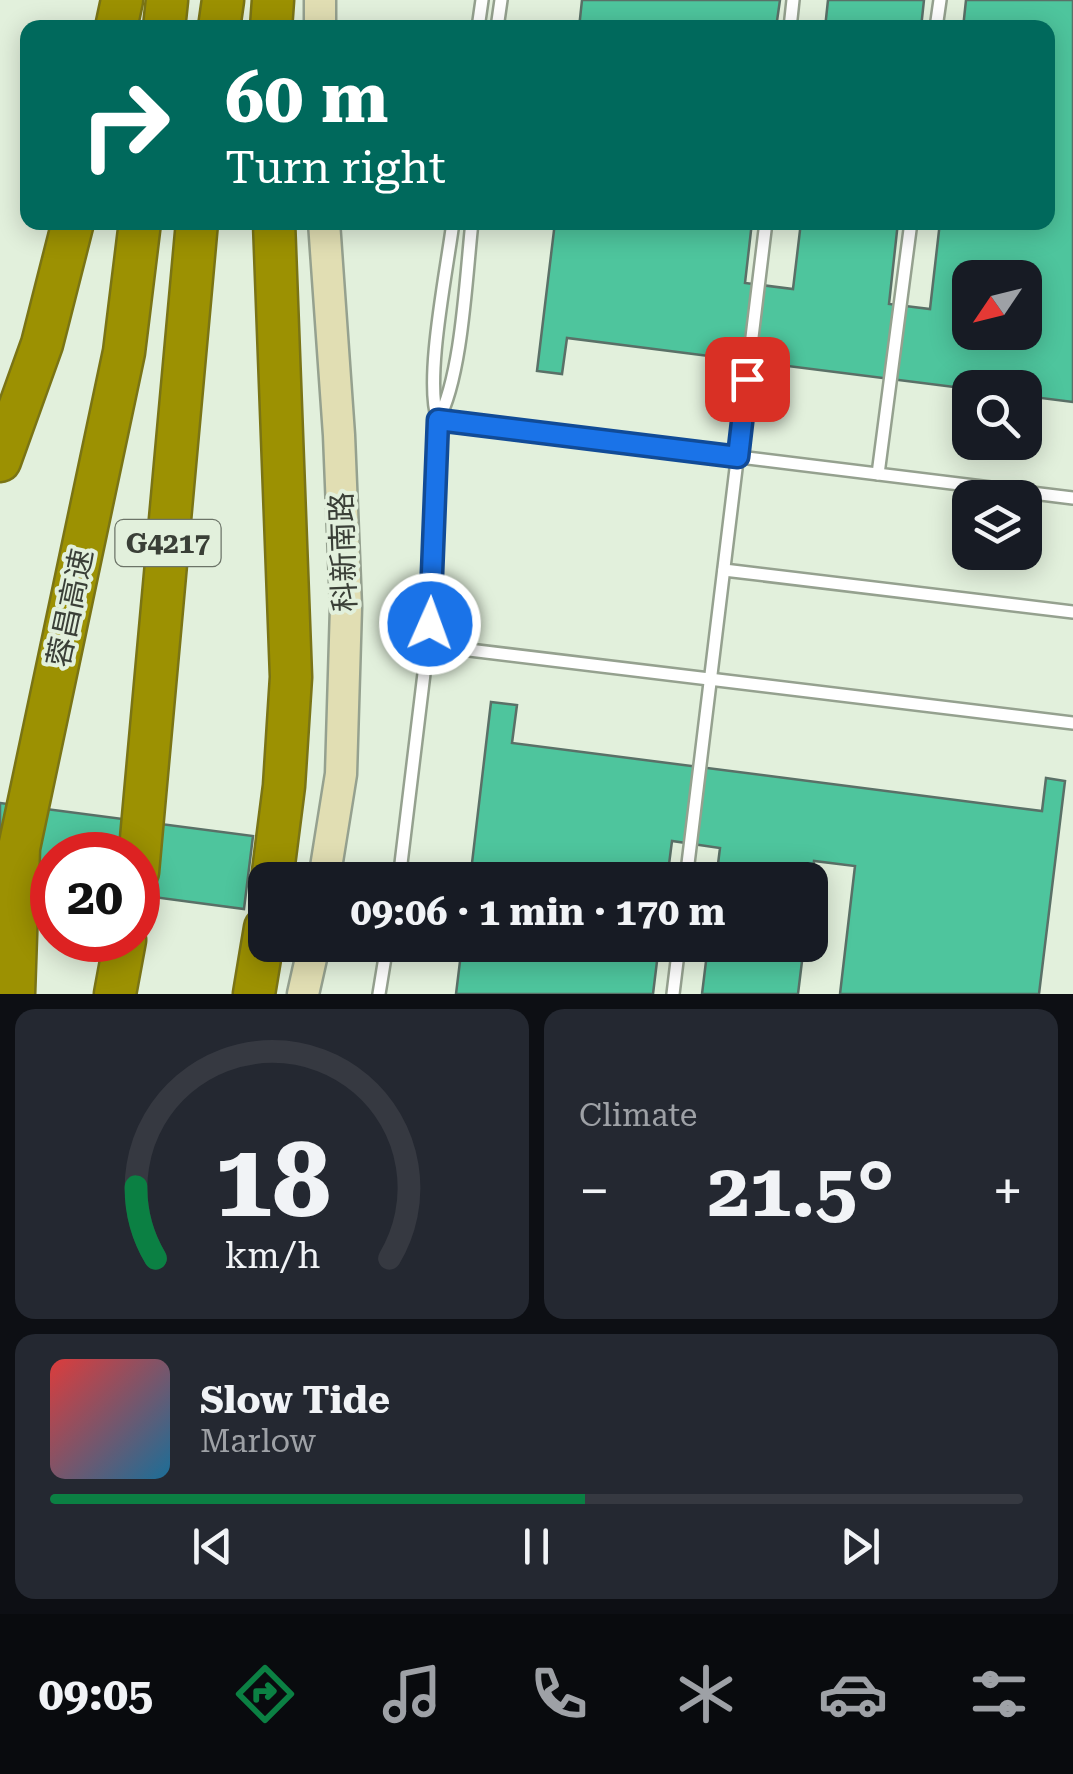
<!DOCTYPE html>
<html lang="en">
<head>
<meta charset="utf-8">
<style>
	:root { --surface:#171b24; --page:#242831; --text:#f1f3f6; --muted:#9ea1a6; --line:#363941; --accent:#0b8043 }
	body { margin:0; font-family:"Roboto Serif","Noto Sans SC",serif; background:var(--page); color:var(--text); height:100vh; display:flex; flex-direction:column; font-size:38px; white-space:nowrap }
	* { box-sizing:border-box; margin:0 }
	p { font-size:32px; color:var(--muted) }
	.icon { flex:none; width:55px; height:55px; fill:none; stroke:currentColor; stroke-width:2; stroke-linecap:round; stroke-linejoin:round }
	.map { position:relative; height:994px; overflow:hidden }
	.panel { display:flex; flex-direction:column; gap:15px; padding:15px; background:#0d0f14; flex:1 }
	.panel>* { flex:none }
	.top-card { position:absolute; left:20px; top:20px; width:1035px; height:210px; border-radius:20px; box-shadow:0 5px 25px #0003; background:#00695c; color:#fff; overflow:hidden }
	.needle { width:65px; rotate:235deg }
	.buttons { position:absolute; left:952px; top:260px; display:grid; gap:20px }
	.buttons a { display:grid; place-items:center; width:90px; height:90px; border-radius:20px; background:var(--surface); box-shadow:0 5px 25px #0003; font-size:50px }
	.speed { position:absolute; left:30px; top:832px; display:flex; gap:20px; font-size:50px; font-weight:700; text-align:center }
	.speed>* { display:grid; place-content:center; width:130px; height:130px; border-radius:50%; background:var(--surface); box-shadow:0 5px 25px #0003; line-height:1 }
	.speed .limit { border:15px solid #d22; background:#fff; color:#111 }
	.pin { position:absolute; display:grid; place-items:center; width:85px; height:85px; color:#fff; margin:-42px; border-radius:20px; box-shadow:0 5px 15px #0006 }
	.me { position:absolute; width:110px; margin:-55px; rotate:2deg; stroke-linejoin:round; filter:drop-shadow(0 0 8px #0008) }
	.turn { display:flex; align-items:center; gap:35px; height:210px; padding:0 40px; font-size:45px }
	.turn .icon { width:130px; height:130px; stroke-width:2.5 }
	.turn b { display:block; font-size:70px; line-height:85px }
	.big { font-size:75px; font-weight:700; line-height:1.1 }
	.panel .widget { flex:1; display:flex; flex-direction:column; justify-content:center; gap:15px; min-width:0; padding:0 35px; border-radius:20px; background:var(--page) }
	.panel .dial { align-items:center; gap:0 }
	.dial svg { height:260px; overflow:visible; fill:none; stroke:var(--line); stroke-width:7; stroke-linecap:round; text-anchor:middle }
	.dial text { fill:var(--text); stroke:none }
	.song { display:flex; align-items:center; gap:30px }
	.cover { width:120px; height:120px; border-radius:15px; background:linear-gradient(135deg,hsl(0 70% 55%),hsl(200 70% 35%)) }
	.played { height:10px; border-radius:5px; background:linear-gradient(90deg,var(--accent) 55%,var(--line) 55%) }
	.keys { display:flex; justify-content:space-around; direction:ltr }
	.heat { display:flex; justify-content:space-between; align-items:center; font-size:55px; direction:ltr }
	.panel .tiles { flex:1; display:grid; gap:15px; grid-template-columns:1fr 1fr }
	.widget:last-child { grid-column:span 2 }
	.trip { position:absolute; left:248px; top:862px; width:580px; height:100px; border-radius:20px; background:var(--surface); box-shadow:0 5px 25px #0003; font-weight:700; line-height:100px; text-align:center }
	.dock { display:flex; height:160px; justify-content:space-around; align-items:center; background:#090b0e; color:var(--muted) }
	.dock .icon { width:70px; height:70px }
	.dock .on { color:var(--accent) }
	.dock b { font-size:45px; color:var(--text) }
	.map>svg:first-child { display:block }
</style>
</head>
<body>
<div class="map">
<svg width="1073" height="994" viewBox="0 0 1073 994">
	<rect width="100%" height="100%" fill="#e2f0dc"/>
	<g fill="#4ec59d" stroke="#5a7067" stroke-width="2.5" fill-rule="evenodd">
		<polygon points="582,0 780,0 776,28 579,28"/>
		<polygon points="828,0 924,0 921,28 825,28"/>
		<path d="M966,0H1073V402L1025,396V388L970,389L567,338L562,374L537,371L555,222H752L745,283L793,289L801,222H898L889,304L930,309L940,222H1048V28H963ZM970,278H1025V332H970Z"/>
		<polygon points="491,702 517,705 512,743 1042,811 1046,778 1065,781 1039,994 840,994 855,866 814,861 810,893 810,880 716,880 720,848 672,841 667,880 470,880"/>
		<polygon points="0,803 253,836 244,909 138,895 138,855 52,855 52,884 0,878"/>
		<polygon points="462,945 659,945 653,994 456,994"/>
		<polygon points="708,945 804,945 798,994 702,994"/>
	</g>
	<g fill="none" stroke-linecap="round" stroke-linejoin="round">
		<defs>
			<g id="service">
				<polyline points="478,28 482,0"/>
				<polyline points="497,28 501,0"/>
				<polyline points="790,28 793,0"/>
				<polyline points="936,28 940,0"/>
				<polyline points="438,420 1073,498"/>
				<path d="M438,420C462,376 466,276 472,222"/>
				<polyline points="878,474 911,222"/>
				<polyline points="724,570 1073,612"/>
				<polyline points="428,645 1073,723"/>
				<path d="M399,880L430,624L438,420C424,380 447,270 453,222"/>
				<polyline points="686,880 766,222"/>
				<polyline points="379,994 387,945"/>
				<polyline points="673,994 679,945"/>
			</g>
			<g id="secondary">
				<polyline points="320,0 320,28"/>
				<polyline points="324,222 339,435 346,607 341,774 324,880"/>
				<polyline points="303,994 314,945"/>
			</g>
			<g id="motorway">
				<polyline points="116,28 122,0"/>
				<polyline points="164,28 167,0"/>
				<polyline points="219,28 223,0"/>
				<polyline points="271,28 273,0"/>
				<polyline points="0,461 42,344 73,222"/>
				<polyline points="138,872 197,222"/>
				<polyline points="272,880 284,786 291,677 274,222"/>
				<polyline points="14,994 19,848 124,352 140,222"/>
				<polyline points="115,994 125,940"/>
				<polyline points="254,994 265,928"/>
			</g>
		</defs>
		<use href="#service" stroke="#95a18f" stroke-width="16"/>
		<use href="#secondary" stroke="#95a18f" stroke-width="35"/>
		<use href="#motorway" stroke="#7a7415" stroke-width="45"/>
		<use href="#service" stroke="#fff" stroke-width="11"/>
		<use href="#secondary" stroke="#e1deb3" stroke-width="30"/>
		<use href="#motorway" stroke="#9c9102" stroke-width="40"/>
	</g>
	<g fill="none" stroke-linecap="round" stroke-linejoin="round">
		<defs>
			<polyline id="route" points="430,624 438,420 738,457 747,379"/>
		</defs>
		<use href="#route" stroke="#114b97" stroke-width="25"/>
		<use href="#route" stroke="#1a73e8" stroke-width="18"/>
	</g>
	<g text-anchor="middle" dominant-baseline="central" stroke-width="8" stroke-linejoin="round" paint-order="stroke">
		<rect fill="#e2f0dc" stroke="#6c7468" stroke-width="2.5" x="115.5" y="520" width="105" height="46" rx="8"/>
		<g font-size="28" font-weight="bold" fill="#3a3f37">
			<text x="168" y="543">G4217</text>
		</g>
		<g font-size="30" fill="#3a3f37" stroke="#e2f0dc">
			<text transform="translate(343 552) rotate(-92)">科新南路</text>
			<text transform="translate(70 608) rotate(-78)">蓉昌高速</text>
		</g>
	</g>
</svg>
<div class="buttons">
<a><svg class="needle" viewBox="-14 -14 28 28"><path d="M0-13l5 13h-10z" fill="#e53935"/><path d="M0 13l5-13h-10z" fill="#9ea1a6"/></svg></a>
<a><svg class="icon" aria-label="search" viewBox="0 0 24 24"><circle cx="10" cy="10" r="6"/><path d="M15 15l6 6"/></svg></a>
<a><svg class="icon" aria-label="layers" viewBox="0 0 24 24"><path d="M12 4l9 5-9 5-9-5zM3 14l9 5 9-5"/></svg></a>
</div>
<div class="speed"><div class="limit">20</div></div>
<div class="pin" style="left:747px;top:379px;background:#d93025"><svg class="icon" aria-label="arrive" viewBox="0 0 24 24"><path d="M6 21V4h12l-3 4 3 4H6"/></svg></div>
<svg class="me" style="left:430px;top:624px" viewBox="-20 -20 40 40"><circle r="17" fill="#1a73e8" stroke="#fff" stroke-width="3"/><path d="M0-11L8 9 0 5-8 9z" fill="#fff"/></svg>
<div class="trip">09:06 · 1 min · 170 m</div>
<div class="top-card">
<div class="turn"><svg class="icon" aria-label="right" viewBox="0 0 24 24"><path d="M7 20v-9h11M14 6l5 5-5 5"/></svg><div><b>60 m</b>Turn right</div></div>
</div>
</div>
<section class="panel">
<div class="tiles">
<div class="widget dial"><svg viewBox="0 0 100 80">
<path d="M14 69A42 42 0 1 1 86 69"/>
<path d="M14 69A42 42 0 0 1 8 47" stroke="#0b8043"/>
<text x="50" y="56" font-size="32" font-weight="700">18</text>
<text x="50" y="72" font-size="11">km/h</text>
</svg></div>
<div class="widget"><p>Climate</p>
<div class="heat"><a>−</a><b class="big">21.5°</b><a>+</a></div>
</div>
<div class="widget">
<div class="song"><i class="cover"></i><div><b>Slow Tide</b><p>Marlow</p></div></div>
<div class="played"></div>
<div class="keys"><svg class="icon" aria-label="previous" viewBox="0 0 24 24"><path d="M18 5L8 12l10 7zM5 5v14"/></svg><svg class="icon" aria-label="pause" viewBox="0 0 24 24"><path d="M8 5v14M16 5v14"/></svg><svg class="icon" aria-label="next" viewBox="0 0 24 24"><path d="M6 5l10 7-10 7zM19 5v14"/></svg></div>
</div>
</div>
</section>
<nav class="dock">
<b>09:05</b>
<svg class="icon on" aria-label="directions" viewBox="0 0 24 24"><path d="M12 3l9 9-9 9-9-9zM9 14v-3h6M13 9l2 2-2 2"/></svg>
<svg class="icon" aria-label="music" viewBox="0 0 24 24"><path d="M9 18V5l10-2v13"/><circle cx="6" cy="18" r="3"/><circle cx="16" cy="16" r="3"/></svg>
<svg class="icon" aria-label="phone" viewBox="0 0 24 24"><path d="M5 4h4l2 5-3 2q2 4 5 5l2-3 5 2v4C11 20 4 13 5 4z"/></svg>
<svg class="icon" aria-label="climate" viewBox="0 0 24 24"><path d="M12 3v18M4 7l16 10M4 17L20 7"/></svg>
<svg class="icon" aria-label="car" viewBox="0 0 24 24"><path d="M5 17H2v-5l4-1 3-4h7l3 4 3 1v5h-3M9 17h6M6 11h13"/><circle cx="7" cy="17" r="2"/><circle cx="17" cy="17" r="2"/></svg>
<svg class="icon" aria-label="filters" viewBox="0 0 24 24"><path d="M4 7h16M4 17h16"/><circle cx="9" cy="7" r="2"/><circle cx="15" cy="17" r="2"/></svg>
</nav>
</body>
</html>
